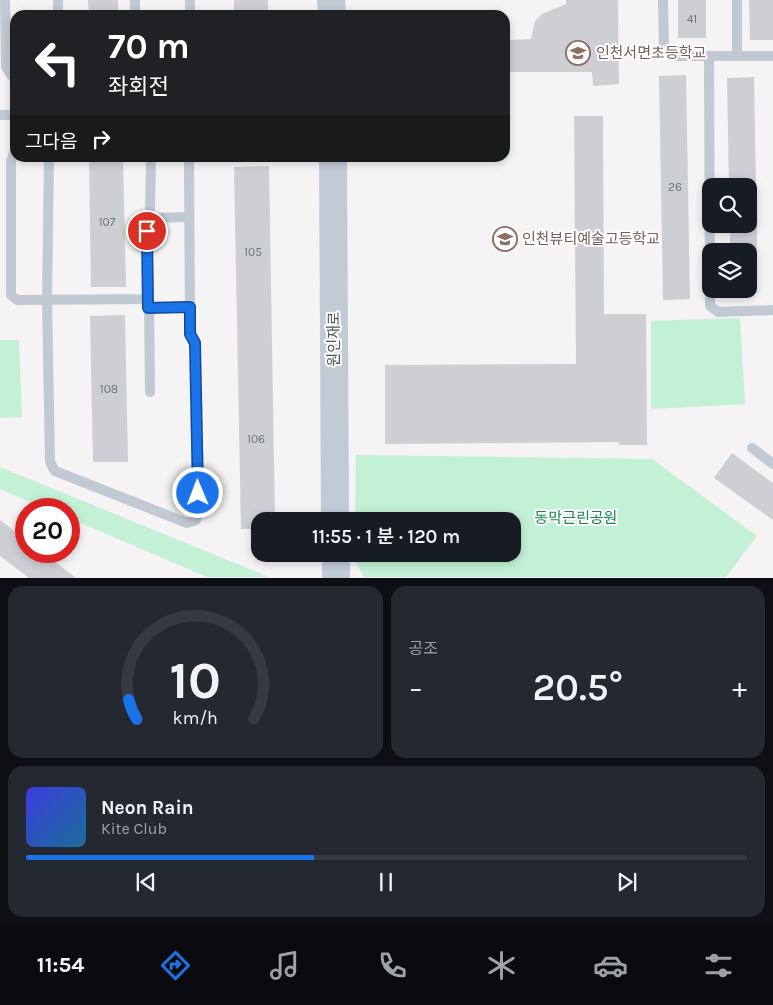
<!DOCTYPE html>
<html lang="ko">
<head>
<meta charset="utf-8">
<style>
	:root { --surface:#171b24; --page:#242831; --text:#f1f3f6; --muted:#9ea1a6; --line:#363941; --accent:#1a73e8 }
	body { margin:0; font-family:Karla,"Noto Sans KR",sans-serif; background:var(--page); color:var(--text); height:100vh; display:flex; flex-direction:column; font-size:19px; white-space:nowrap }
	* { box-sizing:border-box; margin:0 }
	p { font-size:16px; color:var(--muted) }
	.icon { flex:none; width:28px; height:28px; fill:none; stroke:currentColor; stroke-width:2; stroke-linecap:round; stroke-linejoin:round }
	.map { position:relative; height:578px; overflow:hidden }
	.drawer { display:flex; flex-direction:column; gap:8px; padding:8px; background:#0d0f14; flex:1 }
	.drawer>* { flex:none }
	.top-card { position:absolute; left:10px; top:10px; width:500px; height:152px; border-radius:15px; box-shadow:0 2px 8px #0003; background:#202124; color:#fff; overflow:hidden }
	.controls { position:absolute; left:702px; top:178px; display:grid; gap:10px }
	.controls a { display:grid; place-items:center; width:55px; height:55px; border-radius:10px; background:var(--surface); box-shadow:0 2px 8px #0003; font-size:25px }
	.speed { position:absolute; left:15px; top:498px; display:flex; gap:10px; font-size:25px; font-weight:700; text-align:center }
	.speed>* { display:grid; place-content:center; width:65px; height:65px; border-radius:50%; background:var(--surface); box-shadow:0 2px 8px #0003; line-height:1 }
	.speed .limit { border:8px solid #d22; background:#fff; color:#111 }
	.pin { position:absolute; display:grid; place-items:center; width:42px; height:42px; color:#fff; margin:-21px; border:2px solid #fff; border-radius:50%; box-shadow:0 1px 5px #0007 }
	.me { position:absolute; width:55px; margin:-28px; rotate:359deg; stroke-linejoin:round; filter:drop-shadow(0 0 4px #0008) }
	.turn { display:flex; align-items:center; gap:18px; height:105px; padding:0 15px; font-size:22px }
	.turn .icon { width:65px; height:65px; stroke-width:2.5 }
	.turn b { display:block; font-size:35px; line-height:42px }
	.then { display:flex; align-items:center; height:48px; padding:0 15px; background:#0003; gap:10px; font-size:19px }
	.big { font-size:38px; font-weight:600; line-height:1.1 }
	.drawer .card { flex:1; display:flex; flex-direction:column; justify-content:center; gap:8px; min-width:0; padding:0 18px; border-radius:15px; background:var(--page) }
	.drawer .dial { align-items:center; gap:0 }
	.dial svg { height:130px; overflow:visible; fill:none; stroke:var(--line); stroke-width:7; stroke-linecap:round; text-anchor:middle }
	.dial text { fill:var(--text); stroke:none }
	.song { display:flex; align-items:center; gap:15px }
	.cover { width:60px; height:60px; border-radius:8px; background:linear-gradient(135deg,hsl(240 70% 55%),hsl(200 70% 35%)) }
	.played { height:5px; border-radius:2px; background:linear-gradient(90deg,var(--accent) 40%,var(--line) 40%) }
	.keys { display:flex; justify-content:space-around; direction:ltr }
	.heat { display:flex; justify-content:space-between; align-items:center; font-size:28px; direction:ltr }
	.drawer .tiles { flex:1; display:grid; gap:8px; grid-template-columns:1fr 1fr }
	.card:last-child { grid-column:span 2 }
	.trip { position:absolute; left:251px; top:512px; width:270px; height:50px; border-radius:15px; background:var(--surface); box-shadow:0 2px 8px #0003; font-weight:600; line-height:50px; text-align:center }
	.tab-bar { display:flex; height:80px; justify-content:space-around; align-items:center; background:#090b0e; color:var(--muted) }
	.tab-bar .icon { width:35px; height:35px }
	.tab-bar .current { color:var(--accent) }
	.tab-bar b { font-size:22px; color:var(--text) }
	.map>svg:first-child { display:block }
</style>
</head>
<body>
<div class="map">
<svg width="773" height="578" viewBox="0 0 773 578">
	<rect width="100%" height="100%" fill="#f5f3f3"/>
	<g fill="#c3f1d5">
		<polygon points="740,318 745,404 651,409 651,321"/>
		<polygon points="0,340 19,340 22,417 0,418"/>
		<polygon points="356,455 652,459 757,536 726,577 364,577 355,561 355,554 512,554 512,521 355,521"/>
		<polygon points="0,467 269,577 207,577 69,518 69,509 46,509 0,489"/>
	</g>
	<g fill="#cdcfd5">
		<polygon points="88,0 118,0 118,15 89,15"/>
		<rect x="234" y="0" width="34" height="15"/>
		<polygon points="566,0 618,0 619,84 593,86 592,72 505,72 505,40 531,39 535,21 542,14 566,4"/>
		<rect x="678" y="0" width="28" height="38"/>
		<polygon points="749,0 773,0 773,40 750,40"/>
		<polygon points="686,75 690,299 663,300 659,76"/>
		<polygon points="754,77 756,186 729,186 727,78"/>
		<polygon points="574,116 603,116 604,314 646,314 647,445 619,445 619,442 385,444 385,365 576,364"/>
		<polygon points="89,158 123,158 126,287 91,287"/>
		<polygon points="269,166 275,521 260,521 260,529 241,529 234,167"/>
		<rect x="730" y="224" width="27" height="27"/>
		<polygon points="125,315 128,462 93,462 90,316"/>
		<polygon points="732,453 773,483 773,520 714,478"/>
		<polygon points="0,520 26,540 26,551 41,551 76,578 29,578 0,556"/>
	</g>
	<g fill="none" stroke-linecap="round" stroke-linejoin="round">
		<g stroke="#c1cad2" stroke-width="10">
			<polyline points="5,0 6,67 12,76 15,76"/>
			<polyline points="58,0 58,15"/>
			<polyline points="663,0 664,52 670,56 773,56"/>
			<polyline points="737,0 737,56"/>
			<polyline points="135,15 135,0"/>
			<polyline points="190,15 190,0"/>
			<polyline points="709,56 710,306 718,312 773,310"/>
			<polyline points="0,115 15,115"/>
			<polyline points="15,151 11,161 11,295 17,300 149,299 147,231 150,211 151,158"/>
			<polyline points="49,158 47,300 50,462 55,471 187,523 196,520 199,512 195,343 190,334 189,158"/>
			<polyline points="149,218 189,217"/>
			<polyline points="149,299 150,392"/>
			<polyline points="149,308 190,307"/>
			<polyline points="752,448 773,464"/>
		</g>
		<g stroke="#c1cbd6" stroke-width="28">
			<polyline points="331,0 332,15"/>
			<polyline points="333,158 335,521"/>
			<polyline points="336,554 336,578"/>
		</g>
	</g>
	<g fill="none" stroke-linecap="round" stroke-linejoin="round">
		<defs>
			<polyline id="route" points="147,231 148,308 190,307 190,334 195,343 198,493"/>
		</defs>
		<use href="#route" stroke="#114b97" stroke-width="12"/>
		<use href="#route" stroke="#1a73e8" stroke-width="9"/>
	</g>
	<defs>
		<symbol id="school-ring" viewBox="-11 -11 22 22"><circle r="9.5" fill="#fff" stroke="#8d6e63" stroke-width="1.5"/><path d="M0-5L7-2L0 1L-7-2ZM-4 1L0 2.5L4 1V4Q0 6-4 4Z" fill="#8d6e63"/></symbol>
	</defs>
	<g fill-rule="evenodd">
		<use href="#school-ring" x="564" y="39" width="28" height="28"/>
		<use href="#school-ring" x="491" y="225" width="28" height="28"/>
	</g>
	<g text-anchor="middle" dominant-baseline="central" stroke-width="4" stroke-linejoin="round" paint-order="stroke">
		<g font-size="12" fill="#6b747e">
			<text x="692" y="19">41</text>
			<text x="675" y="187">26</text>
			<text x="107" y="222">107</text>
			<text x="253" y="252">105</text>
			<text x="109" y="389">108</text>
			<text x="256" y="439">106</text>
		</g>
		<g font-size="15" fill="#785e54" stroke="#fff" text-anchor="start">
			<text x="596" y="53">인천서면초등학교</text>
			<text x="522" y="239">인천뷰티예술고등학교</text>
		</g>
		<g font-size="15" fill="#4a5661" stroke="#fff">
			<text transform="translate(334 339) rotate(-90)">원인재로</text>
		</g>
		<g font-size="15" fill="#17864f" stroke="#fff">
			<text x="576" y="518">동막근린공원</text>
		</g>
	</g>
</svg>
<div class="controls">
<a><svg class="icon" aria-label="search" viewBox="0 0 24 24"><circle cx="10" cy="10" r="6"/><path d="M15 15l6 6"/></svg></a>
<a><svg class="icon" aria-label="layers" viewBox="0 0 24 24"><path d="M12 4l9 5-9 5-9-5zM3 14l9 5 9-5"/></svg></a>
</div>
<div class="speed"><div class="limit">20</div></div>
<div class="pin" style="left:147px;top:231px;background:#d93025"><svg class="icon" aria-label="arrive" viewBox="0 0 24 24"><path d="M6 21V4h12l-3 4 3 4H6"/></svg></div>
<svg class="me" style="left:198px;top:493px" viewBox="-20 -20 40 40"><circle r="17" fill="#1a73e8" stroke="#fff" stroke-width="3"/><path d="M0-11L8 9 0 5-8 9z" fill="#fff"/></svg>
<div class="trip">11:55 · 1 분 · 120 m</div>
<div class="top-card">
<div class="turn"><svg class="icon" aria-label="left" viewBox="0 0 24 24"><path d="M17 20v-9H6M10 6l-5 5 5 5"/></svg><div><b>70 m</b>좌회전</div></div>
<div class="then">그다음<svg class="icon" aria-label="right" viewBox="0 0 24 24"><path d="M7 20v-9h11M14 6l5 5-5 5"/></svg></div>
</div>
</div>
<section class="drawer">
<div class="tiles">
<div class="card dial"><svg viewBox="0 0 100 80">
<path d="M14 69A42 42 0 1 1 86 69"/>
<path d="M14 69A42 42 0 0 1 9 57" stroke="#1a73e8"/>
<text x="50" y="56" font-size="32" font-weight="700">10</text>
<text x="50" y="72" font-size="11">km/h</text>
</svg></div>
<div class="card"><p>공조</p>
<div class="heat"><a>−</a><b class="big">20.5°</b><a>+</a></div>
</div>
<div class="card">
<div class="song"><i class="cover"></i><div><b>Neon Rain</b><p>Kite Club</p></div></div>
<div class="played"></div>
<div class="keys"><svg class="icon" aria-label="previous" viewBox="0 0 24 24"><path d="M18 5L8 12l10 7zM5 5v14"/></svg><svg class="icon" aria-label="pause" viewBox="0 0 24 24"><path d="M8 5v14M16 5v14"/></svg><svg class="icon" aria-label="next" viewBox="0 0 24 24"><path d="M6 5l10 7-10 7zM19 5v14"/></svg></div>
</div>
</div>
</section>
<nav class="tab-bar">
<b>11:54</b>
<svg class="icon current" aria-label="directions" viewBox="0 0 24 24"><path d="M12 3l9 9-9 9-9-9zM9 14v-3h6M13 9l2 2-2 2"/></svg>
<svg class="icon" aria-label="music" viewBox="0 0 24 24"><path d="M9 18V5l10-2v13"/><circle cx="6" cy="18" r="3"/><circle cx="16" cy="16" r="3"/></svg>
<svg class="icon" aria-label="phone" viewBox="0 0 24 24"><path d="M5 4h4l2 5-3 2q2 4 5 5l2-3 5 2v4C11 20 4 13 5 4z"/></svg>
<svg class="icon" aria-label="climate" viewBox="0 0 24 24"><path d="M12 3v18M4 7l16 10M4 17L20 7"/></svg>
<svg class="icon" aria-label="car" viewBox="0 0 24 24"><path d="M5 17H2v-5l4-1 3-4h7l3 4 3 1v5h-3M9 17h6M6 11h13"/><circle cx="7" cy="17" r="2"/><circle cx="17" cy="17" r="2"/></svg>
<svg class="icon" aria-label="filters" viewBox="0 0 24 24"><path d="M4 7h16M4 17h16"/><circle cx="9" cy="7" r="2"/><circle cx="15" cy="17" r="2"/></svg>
</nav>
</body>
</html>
